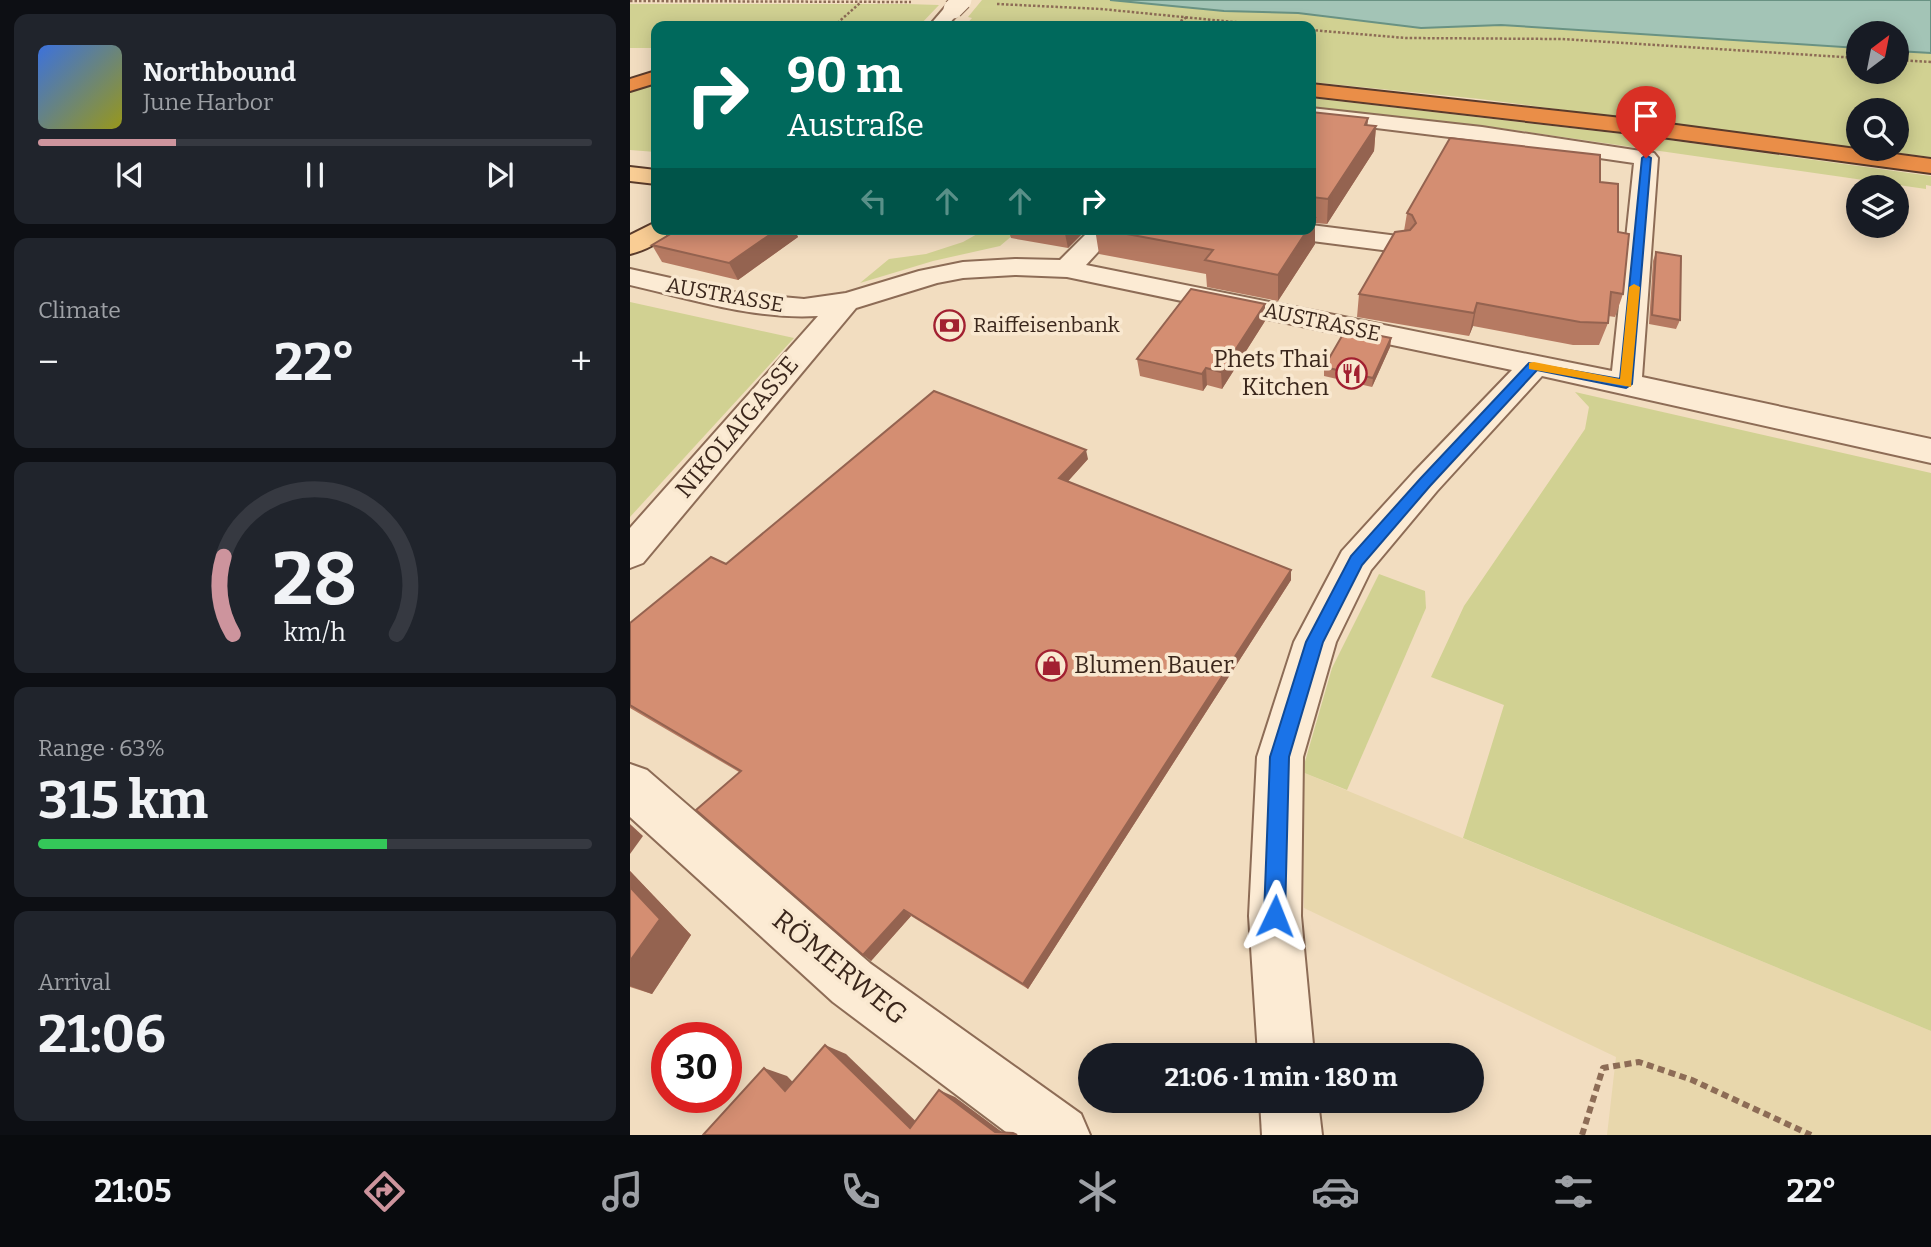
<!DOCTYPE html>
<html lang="en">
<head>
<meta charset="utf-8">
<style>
	:root { --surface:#171b24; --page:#20242c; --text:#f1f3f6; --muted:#9ea1a6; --line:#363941; --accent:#cd949d }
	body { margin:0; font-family:Bitter,serif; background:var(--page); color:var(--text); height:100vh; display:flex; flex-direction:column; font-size:26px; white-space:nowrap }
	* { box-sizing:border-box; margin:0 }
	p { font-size:23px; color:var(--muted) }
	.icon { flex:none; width:38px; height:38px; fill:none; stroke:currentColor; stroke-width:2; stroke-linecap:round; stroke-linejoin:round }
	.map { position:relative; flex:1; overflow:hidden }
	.panel { display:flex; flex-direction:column; gap:14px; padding:14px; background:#0d0f14; width:630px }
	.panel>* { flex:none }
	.top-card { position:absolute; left:21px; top:21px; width:665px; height:214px; border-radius:14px; box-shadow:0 4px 18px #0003; background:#00695c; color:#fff; overflow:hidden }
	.needle { width:46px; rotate:32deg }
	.controls { position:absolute; left:1216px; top:21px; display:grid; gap:14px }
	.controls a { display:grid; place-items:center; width:63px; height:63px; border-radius:50%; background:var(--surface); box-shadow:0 4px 18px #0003; font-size:35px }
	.speed { position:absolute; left:21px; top:1022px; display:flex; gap:14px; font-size:35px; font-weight:700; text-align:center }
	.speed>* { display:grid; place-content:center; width:91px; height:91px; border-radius:50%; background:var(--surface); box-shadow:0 4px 18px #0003; line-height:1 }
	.speed .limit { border:10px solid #d22; background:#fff; color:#111 }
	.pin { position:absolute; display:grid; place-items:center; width:60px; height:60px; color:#fff; margin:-72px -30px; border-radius:50% 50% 50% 0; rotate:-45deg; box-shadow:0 0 7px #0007 }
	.pin .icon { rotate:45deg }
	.me { position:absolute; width:77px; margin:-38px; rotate:2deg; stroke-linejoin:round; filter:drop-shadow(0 0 5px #0008) }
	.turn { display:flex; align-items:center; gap:24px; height:147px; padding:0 21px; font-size:32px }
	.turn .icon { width:91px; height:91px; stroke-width:2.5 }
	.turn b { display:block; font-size:49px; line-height:60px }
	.lanes { display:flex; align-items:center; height:66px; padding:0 21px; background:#0003; justify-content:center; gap:35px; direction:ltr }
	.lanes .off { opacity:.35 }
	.big { font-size:52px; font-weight:700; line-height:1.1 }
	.panel .tile { flex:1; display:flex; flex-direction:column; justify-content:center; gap:10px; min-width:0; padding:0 24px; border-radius:14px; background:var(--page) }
	.panel .dial { align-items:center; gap:0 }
	.dial svg { height:182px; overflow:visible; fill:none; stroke:var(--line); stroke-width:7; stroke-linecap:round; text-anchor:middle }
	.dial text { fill:var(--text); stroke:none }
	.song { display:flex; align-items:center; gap:21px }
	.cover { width:84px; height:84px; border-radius:10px; background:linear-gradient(135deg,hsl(220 70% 55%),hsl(60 70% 35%)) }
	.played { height:7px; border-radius:4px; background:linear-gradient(90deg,var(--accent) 25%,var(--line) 25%) }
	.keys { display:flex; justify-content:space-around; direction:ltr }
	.heat { display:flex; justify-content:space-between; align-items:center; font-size:38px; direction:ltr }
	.charge { height:10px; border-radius:5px; background:linear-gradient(90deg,#34c759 63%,var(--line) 0) }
	.trip { position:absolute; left:448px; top:1043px; width:406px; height:70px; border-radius:35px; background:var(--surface); box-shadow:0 4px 18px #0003; font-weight:700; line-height:70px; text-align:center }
	.menu { display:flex; height:112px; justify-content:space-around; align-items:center; background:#090b0e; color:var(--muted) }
	.menu .icon { width:49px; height:49px }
	.menu .active { color:var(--accent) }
	.menu b { font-size:32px; color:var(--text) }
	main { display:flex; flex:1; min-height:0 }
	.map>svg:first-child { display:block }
</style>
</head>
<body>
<main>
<section class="panel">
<div class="tile">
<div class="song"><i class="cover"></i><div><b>Northbound</b><p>June Harbor</p></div></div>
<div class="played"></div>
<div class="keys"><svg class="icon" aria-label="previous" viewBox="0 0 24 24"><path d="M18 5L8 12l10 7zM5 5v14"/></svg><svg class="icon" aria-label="pause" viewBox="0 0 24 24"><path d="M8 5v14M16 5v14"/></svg><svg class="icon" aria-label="next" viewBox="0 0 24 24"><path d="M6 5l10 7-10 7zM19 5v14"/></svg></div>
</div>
<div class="tile"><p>Climate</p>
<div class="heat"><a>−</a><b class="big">22°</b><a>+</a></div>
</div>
<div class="tile dial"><svg viewBox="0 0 100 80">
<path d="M14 69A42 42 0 1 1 86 69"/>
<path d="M14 69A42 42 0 0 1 10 35" stroke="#cd949d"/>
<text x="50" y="56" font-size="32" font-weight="700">28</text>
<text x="50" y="72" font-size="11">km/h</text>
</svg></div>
<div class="tile"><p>Range · 63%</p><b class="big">315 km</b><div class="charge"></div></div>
<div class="tile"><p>Arrival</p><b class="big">21:06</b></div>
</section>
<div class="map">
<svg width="1301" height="1135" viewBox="0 0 1301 1135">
	<rect width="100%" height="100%" fill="#f2ddc0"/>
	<polygon fill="#e8d7ac" points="672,772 1301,1031 1301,1135 977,1135 986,1057 674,908"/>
	<g fill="#d1d192">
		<polygon points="352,0 486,0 594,11 668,13 791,28 871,25 1228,48 1228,72 1267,72 1267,51 1301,53 1301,157 1237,149 1267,149 1267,110 1228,110 1228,148 850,99 681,82 681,26 335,26 342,18 338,17"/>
		<polygon points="0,4 276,4 309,5 289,26 26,26 26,48 0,48"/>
		<polygon points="26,81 26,152 0,150 0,90"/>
		<polygon points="681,98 1001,135 1301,176 1301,186 1296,185 1296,189 855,126 681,107"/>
		<polygon points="356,229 390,229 370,246 303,261 230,283 259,259 296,254 333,242"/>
		<polygon points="0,302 164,338 0,517"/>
		<polygon points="945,392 1301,473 1301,1031 833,838 874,705 801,677 834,606 955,429 959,407"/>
		<polygon points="749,574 795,591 796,608 717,790 672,772 702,668"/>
	</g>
	<polygon fill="#a3c4b6" stroke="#699283" stroke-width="2" points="480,0 1301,0 1301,53 1267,51 1267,33 1228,33 1228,48 871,25 791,28 668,13 594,11"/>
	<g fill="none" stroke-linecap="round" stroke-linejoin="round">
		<defs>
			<g id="minor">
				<polygon points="323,4 332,9 317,26 299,26 317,5"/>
				<path d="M681,108L852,127L1024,153L1028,158L1012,377L1301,439V463L912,376L807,491L741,570L706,642L673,757L671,916L684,1055H628L619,916L627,757L664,642L712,551L783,473L882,370L437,277L385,275L333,278L307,283L226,308L13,563L0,568V528L188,316C124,320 62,299 0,285V269L108,293L174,299L216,293L289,271L333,262L385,259L430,260L461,229H489L456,265L982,371L1004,163L852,141L681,120Z"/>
				<polygon points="681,225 768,236 777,238 781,244 777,250 768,252 651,237 642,234 638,229 681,229"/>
				<polygon points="0,764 17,770 241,964 451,1114 460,1135 380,1135 203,1002 0,817"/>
				<polygon points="630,1101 688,1101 692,1135 632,1135"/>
			</g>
			<g id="major">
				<polygon points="0,167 26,170 26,184 0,181"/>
				<path d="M26,222V229H42C34,241 14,251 0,254V235Z"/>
			</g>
			<g id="highway">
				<polygon points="26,71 26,83 0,91 0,79"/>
				<polygon points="681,84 1001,119 1301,159 1301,173 1001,133 681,96"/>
			</g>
		</defs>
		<use href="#minor" stroke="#8d6c56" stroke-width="4"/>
		<use href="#major" stroke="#5a3b2b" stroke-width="4"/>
		<use href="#highway" stroke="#5a3b2b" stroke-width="4"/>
		<g stroke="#8d6c56" stroke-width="2.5" stroke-dasharray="2.5 2" stroke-linecap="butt">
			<polyline points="0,1 281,2"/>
			<polyline points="367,4 471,9 645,26"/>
			<polyline points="204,26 230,3"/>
			<polyline points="543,26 557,17"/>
			<polyline points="681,30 776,38 932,39 1228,58"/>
			<polyline points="1267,60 1301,62"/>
		</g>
		<polyline stroke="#8d6c56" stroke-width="6" stroke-dasharray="7 4.5" stroke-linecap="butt" points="952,1135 973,1068 1009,1062 1062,1080 1181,1135"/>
		<use href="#minor" fill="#fcebd4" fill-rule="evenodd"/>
		<use href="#major" fill="#f9cd94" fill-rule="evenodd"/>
		<use href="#highway" fill="#ea8e48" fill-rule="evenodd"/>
		<defs>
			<polyline id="minor-bridge" points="323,9 332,0"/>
		</defs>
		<use href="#minor-bridge" stroke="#8d6c56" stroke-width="21" stroke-linecap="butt"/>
		<use href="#minor-bridge" stroke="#fcebd4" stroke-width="19"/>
	</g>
	<g fill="#b67a62">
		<polygon points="681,112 738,118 737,125 746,126 744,151 697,224 685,223 685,244 648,301 577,287 576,274 469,254 465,229 681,229"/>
		<polygon points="970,182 988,232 993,294 985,317 978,316 978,323 969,345 943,345 843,326 839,336 727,317 729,294 774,231 777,213"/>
		<polygon points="49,229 164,229 168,237 108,280 32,262 22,245"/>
		<polygon points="378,229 457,229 438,248 381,238"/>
		<polygon points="1026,252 1050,320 1046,329 1019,324 1023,261"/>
		<polygon points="635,321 592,389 577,385 573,391 510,376 507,359"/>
		<polygon points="761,338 760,347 742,387 694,376 694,367"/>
		<polygon points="458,459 438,481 661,580 398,989 281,916 241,961 109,772 0,708 0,623 96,564"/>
		<polygon points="0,871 61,935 22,994 0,987"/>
	</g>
	<g fill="#946350">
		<polygon points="738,118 736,142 746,126 744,151 697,224 698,199"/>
		<polygon points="685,218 685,244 648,301 648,275 678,229 681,229 681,225"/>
		<polygon points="148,229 164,229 168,237 108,280 99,263"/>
		<polygon points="434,229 457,229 438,248"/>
		<polygon points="847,303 843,326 839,336 844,313"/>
		<polygon points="635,304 635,321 592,389 591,372"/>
		<polygon points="761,338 760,347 742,387 743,378"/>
		<polygon points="576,368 577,385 573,391 572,374"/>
		<polygon points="456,450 458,459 432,488 429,478"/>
		<polygon points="661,570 661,580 398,989 393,984"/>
		<polygon points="0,824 13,836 0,854"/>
		<polygon points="0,871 61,935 22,994 0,986"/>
		<polygon points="274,910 281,916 241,961 233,955"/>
		<polygon points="195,1045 216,1054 298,1133 280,1128"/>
		<polygon points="134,1068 157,1076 178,1098 155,1091"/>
		<polygon points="309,1090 325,1097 376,1135 365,1132"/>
	</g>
	<g fill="#d48e72" stroke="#946350" stroke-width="2">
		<polygon points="681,112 738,118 735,125 746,126 698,199 682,197 681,199"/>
		<polygon points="820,138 970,155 970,182 988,184 988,232 999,234 993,294 981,292 978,323 950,322 847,303 844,313 729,294 765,232 780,230 786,223 782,215 777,213"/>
		<polygon points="681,218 685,218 681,225"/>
		<polygon points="49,229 148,229 99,263 22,245"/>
		<polygon points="470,229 678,229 648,275 575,260 583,250"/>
		<polygon points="1026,252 1051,256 1050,320 1022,315"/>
		<polygon points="561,289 635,304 591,372 576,368 572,374 507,359"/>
		<polygon points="716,329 761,338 743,378 694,367"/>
		<polygon points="304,391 456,450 429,478 661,570 393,984 274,910 233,955 66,810 111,771 0,705 0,623 81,557 96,564"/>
		<polygon points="0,887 30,919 0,961"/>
		<polygon points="195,1045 280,1128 309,1090 365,1132 383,1133 387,1135 73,1135 134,1068 155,1091"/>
	</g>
	<polygon fill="#1a73e8" stroke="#114b97" stroke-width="2" points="1016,155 1021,158 1002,384 996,388 907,370 800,486 732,565 693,642 659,757 655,916 652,924 645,927 637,924 634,916 640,757 676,642 721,556 790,479 899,363 990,379 1012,158"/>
	<polygon fill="#f59e0b" points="1004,284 1010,287 1001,387 899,369 899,363 904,362 990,379 999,287"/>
	<defs>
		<symbol id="bank-ring" viewBox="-11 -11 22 22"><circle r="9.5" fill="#f9e8d0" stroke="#a22031" stroke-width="1.5"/><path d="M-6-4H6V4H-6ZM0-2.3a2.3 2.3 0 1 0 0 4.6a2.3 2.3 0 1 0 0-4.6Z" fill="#a22031"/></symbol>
		<symbol id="restaurant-ring" viewBox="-11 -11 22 22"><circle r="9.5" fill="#f9e8d0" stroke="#a22031" stroke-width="1.5"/><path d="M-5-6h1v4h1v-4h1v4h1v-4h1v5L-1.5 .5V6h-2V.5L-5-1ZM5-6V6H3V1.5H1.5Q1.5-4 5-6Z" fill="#a22031"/></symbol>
		<symbol id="shop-ring" viewBox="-11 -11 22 22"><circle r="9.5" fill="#f9e8d0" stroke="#a22031" stroke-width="1.5"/><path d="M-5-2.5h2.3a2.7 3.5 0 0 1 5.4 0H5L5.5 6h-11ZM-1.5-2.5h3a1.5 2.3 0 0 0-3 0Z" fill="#a22031"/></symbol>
	</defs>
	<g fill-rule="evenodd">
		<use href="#bank-ring" x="302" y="308" width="35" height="35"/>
		<use href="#restaurant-ring" x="704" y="356" width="35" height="35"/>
		<use href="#shop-ring" x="404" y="648" width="35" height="35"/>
	</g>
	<g text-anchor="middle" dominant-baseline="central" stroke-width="7" stroke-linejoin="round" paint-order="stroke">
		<g font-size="21" fill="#3b271c" stroke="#f9e8d0">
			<text transform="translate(95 295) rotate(10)">AUSTRASSE</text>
			<text transform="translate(692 322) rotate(12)">AUSTRASSE</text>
		</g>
		<g font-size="21" fill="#3b271c" stroke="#f9e8d0" text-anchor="start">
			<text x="343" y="325">Raiffeisenbank</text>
		</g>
		<g font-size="24" fill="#3b271c" stroke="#f9e8d0" text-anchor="end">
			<text x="699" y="359">Phets Thai<tspan x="699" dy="28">Kitchen</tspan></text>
			<text x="444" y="665" text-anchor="start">Blumen Bauer</text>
		</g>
		<g font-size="24" fill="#3b271c" stroke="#f9e8d0">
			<text transform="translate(107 427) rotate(-50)">NIKOLAIGASSE</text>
		</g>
		<g font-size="28" fill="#3b271c" stroke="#f9e8d0">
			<text transform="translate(210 967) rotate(39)">RÖMERWEG</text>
		</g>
	</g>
</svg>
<div class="controls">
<a><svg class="needle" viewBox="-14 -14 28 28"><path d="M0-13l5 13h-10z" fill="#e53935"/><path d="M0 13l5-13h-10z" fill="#9ea1a6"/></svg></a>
<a><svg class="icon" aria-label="search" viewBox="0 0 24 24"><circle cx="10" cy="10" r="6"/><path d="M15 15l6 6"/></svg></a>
<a><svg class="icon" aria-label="layers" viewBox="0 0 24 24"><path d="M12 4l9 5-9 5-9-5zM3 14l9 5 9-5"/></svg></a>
</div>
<div class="speed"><div class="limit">30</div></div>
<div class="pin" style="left:1016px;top:158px;background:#d93025"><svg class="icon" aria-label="arrive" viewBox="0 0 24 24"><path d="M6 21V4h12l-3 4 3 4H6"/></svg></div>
<svg class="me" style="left:645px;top:916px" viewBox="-20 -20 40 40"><path d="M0-17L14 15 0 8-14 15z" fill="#1a73e8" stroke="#fff" stroke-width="4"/></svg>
<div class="trip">21:06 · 1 min · 180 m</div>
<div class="top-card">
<div class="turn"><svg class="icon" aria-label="right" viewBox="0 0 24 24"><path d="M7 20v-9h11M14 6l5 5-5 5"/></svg><div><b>90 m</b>Austraße</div></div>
<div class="lanes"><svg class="icon off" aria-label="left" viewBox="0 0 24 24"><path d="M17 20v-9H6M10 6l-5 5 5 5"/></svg><svg class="icon off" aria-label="ahead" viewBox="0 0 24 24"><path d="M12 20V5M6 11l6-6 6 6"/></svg><svg class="icon off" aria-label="ahead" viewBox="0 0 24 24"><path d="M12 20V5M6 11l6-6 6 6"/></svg><svg class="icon" aria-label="right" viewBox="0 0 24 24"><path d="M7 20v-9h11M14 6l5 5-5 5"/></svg></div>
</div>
</div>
</main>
<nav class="menu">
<b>21:05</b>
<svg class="icon active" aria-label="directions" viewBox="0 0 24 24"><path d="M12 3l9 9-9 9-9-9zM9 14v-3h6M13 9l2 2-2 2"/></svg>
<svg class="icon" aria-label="music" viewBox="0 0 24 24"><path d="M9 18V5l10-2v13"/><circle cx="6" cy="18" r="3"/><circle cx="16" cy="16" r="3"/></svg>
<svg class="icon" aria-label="phone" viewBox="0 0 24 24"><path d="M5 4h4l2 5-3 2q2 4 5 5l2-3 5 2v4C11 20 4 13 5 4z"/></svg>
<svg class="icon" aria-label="climate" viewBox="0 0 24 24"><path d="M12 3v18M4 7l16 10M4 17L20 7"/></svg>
<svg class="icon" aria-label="car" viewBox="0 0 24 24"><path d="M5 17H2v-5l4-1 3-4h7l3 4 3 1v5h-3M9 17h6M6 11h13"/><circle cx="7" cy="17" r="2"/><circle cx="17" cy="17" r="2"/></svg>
<svg class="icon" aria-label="filters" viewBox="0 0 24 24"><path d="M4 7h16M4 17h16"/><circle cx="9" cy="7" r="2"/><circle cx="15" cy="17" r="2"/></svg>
<b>22°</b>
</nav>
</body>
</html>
